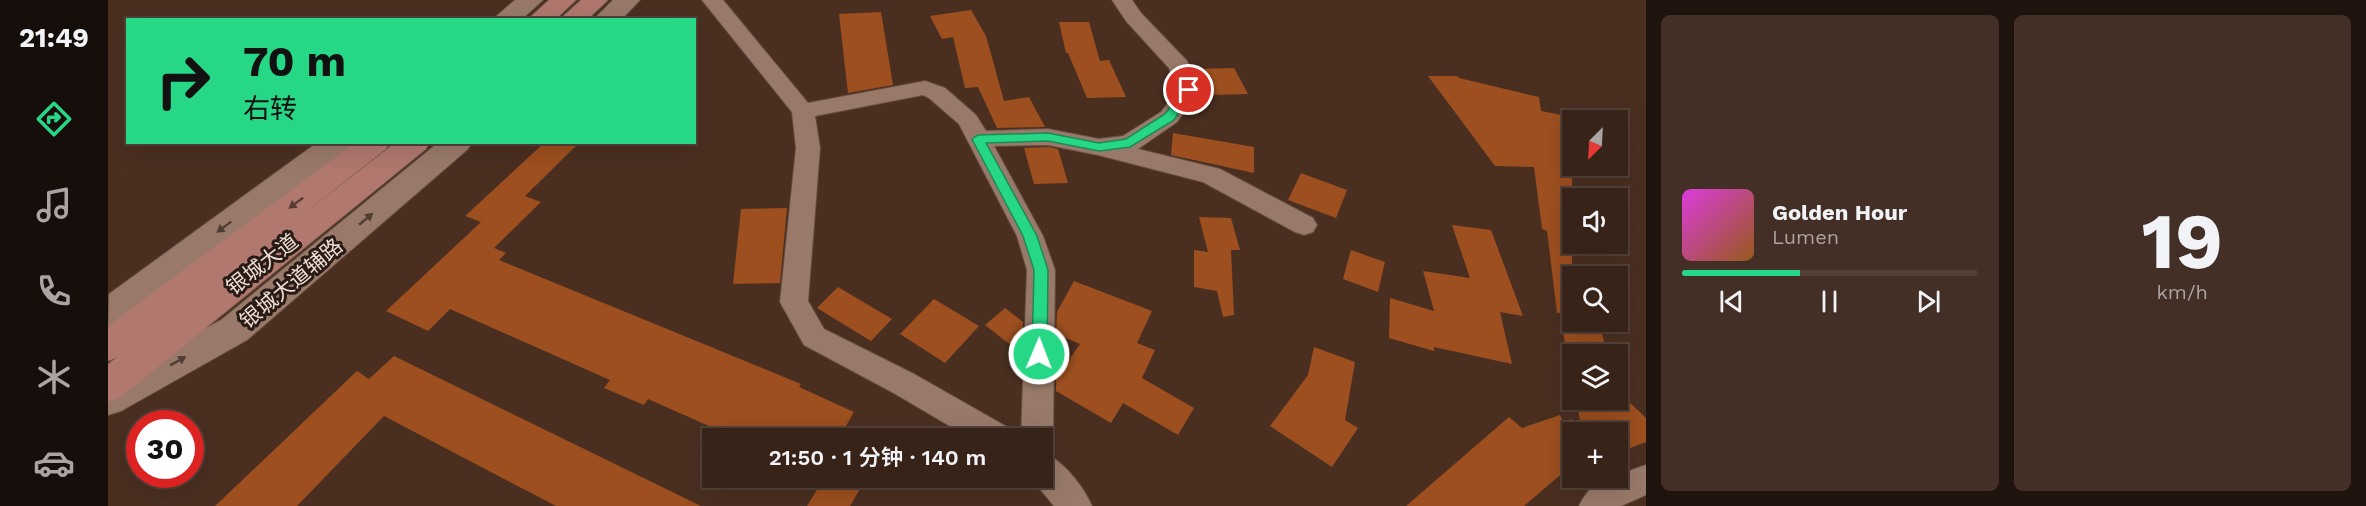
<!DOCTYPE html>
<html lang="zh">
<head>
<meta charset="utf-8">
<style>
	:root { --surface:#382319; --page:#432f26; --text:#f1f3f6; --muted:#aba4a2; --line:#524038; --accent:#26d886 }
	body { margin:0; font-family:"Work Sans","Noto Sans SC",sans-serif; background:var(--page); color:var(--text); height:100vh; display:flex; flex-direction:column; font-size:22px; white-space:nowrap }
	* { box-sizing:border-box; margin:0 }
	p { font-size:20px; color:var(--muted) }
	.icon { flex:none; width:33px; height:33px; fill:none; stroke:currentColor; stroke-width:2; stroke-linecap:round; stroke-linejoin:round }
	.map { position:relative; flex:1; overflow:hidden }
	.details { display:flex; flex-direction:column; gap:15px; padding:15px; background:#1f130e; width:720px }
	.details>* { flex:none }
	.hud { position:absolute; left:18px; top:18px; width:570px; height:126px; border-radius:0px; box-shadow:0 6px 24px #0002,0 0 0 2px var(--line); background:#26d886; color:#111; overflow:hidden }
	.needle { width:39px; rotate:204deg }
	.buttons { position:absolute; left:1454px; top:110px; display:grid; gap:12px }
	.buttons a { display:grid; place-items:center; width:66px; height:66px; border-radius:0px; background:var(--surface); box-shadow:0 6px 24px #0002,0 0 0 2px var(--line); font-size:30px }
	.speed { position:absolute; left:18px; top:410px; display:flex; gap:12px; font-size:30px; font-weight:700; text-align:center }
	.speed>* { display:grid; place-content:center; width:78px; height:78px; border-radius:50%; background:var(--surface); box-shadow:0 6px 24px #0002,0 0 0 2px var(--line); line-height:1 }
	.speed .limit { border:9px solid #d22; background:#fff; color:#111 }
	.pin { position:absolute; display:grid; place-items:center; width:51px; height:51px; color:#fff; margin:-26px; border:3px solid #fff; border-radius:50%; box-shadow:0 2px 6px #0007 }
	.me { position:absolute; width:66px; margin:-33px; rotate:1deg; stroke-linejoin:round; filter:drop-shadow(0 0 4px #0008) }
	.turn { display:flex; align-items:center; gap:21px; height:126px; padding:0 18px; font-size:27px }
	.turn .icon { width:78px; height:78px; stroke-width:2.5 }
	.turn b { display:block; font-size:42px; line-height:51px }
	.details .card { flex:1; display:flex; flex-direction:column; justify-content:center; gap:9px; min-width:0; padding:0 21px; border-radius:9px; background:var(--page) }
	.details .dial { align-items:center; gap:0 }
	.dial b { font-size:78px; line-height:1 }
	.song { display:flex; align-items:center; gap:18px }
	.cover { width:72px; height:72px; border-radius:9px; background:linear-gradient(135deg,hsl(300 70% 55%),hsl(30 70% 35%)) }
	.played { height:6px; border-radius:3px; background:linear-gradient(90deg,var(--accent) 40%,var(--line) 40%) }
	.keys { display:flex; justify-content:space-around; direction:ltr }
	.details .tiles { flex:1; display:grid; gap:15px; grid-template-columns:repeat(2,1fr) }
	.trip { position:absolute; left:594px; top:428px; width:351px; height:60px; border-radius:0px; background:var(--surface); box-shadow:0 6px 24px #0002,0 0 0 2px var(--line); font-weight:600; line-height:60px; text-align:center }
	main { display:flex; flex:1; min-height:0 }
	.menu { display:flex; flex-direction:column; width:108px; justify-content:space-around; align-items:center; background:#160e0a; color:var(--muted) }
	.menu .icon { width:42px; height:42px }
	.menu .selected { color:var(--accent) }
	.menu b { font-size:27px; color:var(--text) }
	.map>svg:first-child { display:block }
</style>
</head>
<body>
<main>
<nav class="menu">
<b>21:49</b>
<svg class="icon selected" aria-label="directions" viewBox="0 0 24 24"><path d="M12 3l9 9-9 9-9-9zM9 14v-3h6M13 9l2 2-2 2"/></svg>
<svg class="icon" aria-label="music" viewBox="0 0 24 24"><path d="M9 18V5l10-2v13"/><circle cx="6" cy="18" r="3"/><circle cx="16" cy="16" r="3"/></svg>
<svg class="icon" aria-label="phone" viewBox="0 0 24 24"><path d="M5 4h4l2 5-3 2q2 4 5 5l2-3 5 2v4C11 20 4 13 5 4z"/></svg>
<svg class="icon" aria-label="climate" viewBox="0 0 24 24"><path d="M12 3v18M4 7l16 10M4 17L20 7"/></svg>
<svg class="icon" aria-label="car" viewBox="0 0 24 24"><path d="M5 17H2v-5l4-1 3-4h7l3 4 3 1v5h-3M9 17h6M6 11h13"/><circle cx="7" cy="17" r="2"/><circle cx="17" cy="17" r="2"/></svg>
</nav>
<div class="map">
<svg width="1538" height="506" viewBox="0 0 1538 506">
	<rect width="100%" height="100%" fill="#4a2f21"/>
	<g fill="#9d4f1f">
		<polygon points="863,10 878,36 896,101 921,97 937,127 889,128 870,87 857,88 845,37 834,39 822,16"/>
		<polygon points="773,12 785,85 740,93 731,14"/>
		<polygon points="951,22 981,22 992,61 1001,60 1018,97 979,98 960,53 958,53"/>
		<polygon points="1126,68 1140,94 1098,95 1085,69"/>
		<polygon points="1320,76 1349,76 1351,78 1431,97 1433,111 1464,117 1464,165 1468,165 1470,174 1464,173 1464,312 1449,313 1439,231 1434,229 1426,167 1387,166"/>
		<polygon points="1065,133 1146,147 1146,173 1063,155"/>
		<polygon points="437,142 472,142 417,196 433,202 386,248 398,253 391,260 693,384 691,387 746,412 731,438 628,438 540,399 536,405 496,388 502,380 342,309 320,331 278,311 373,222 357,216"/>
		<polygon points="940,147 950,149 960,183 926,184 916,148"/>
		<polygon points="1193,173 1239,190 1228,218 1180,200"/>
		<polygon points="679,208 672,283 625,284 633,209"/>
		<polygon points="1091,217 1123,218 1132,250 1123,250 1126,315 1115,317 1109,291 1086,287 1086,250 1100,252"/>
		<polygon points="1344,225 1383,230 1415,316 1392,312 1404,364 1326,347 1326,351 1281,338 1282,298 1326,311 1315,271 1362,278"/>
		<polygon points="1243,250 1277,262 1270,292 1235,279"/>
		<polygon points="966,281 1044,311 1029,343 1047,350 1034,378 1086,408 1070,435 1015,403 1003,423 948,391 948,378 972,344 948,334 949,312"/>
		<polygon points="730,287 784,319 763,341 709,308"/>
		<polygon points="826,299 871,326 837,363 792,334"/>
		<polygon points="897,308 915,322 914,346 909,350 877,325"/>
		<polygon points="1453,321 1491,321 1499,354 1459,354"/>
		<polygon points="1206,347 1247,362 1237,420 1250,428 1224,467 1162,426 1200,375"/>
		<polygon points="286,356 593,506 448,506 276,416 189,506 107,506 249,371 261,379"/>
		<polygon points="1509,390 1538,418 1538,442 1509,453 1509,424 1500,432 1474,432 1470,409 1501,399 1509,399"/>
		<polygon points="1452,415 1455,422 1464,419 1464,465 1416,506 1298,506 1401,417 1414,428"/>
		<polygon points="717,477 759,477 742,506 699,506"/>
	</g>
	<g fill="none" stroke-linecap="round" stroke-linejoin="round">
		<defs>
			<g id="street">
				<polygon points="594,0 615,0 700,103 817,81 837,88 868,115 878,131 940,129 991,139 1015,136 1053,112 1070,90 1061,68 1018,21 1004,0 1024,0 1033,13 1079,61 1092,90 1069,122 1030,149 1112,169 1205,218 1209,225 1205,232 1196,235 1187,232 1095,182 990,155 940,145 886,146 935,236 947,270 945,438 940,448 934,450 934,438 913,438 919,270 909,236 851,124 821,98 815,95 707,116 712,148 700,301 716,329 806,374 901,428 906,438 862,438 784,392 696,345 672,302 688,148 684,112"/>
				<path d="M934,452C955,460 975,486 984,506H946L922,477H934Z"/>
				<path d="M1538,465V495L1513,506H1471C1478,491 1491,477 1509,477V475Z"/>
			</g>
			<g id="secondary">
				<polygon points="407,0 435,0 413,20 384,20"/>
				<polygon points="505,0 532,0 513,20 485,20"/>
				<polygon points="210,142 245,142 241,149 25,314 12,329 0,333 1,294"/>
				<polygon points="331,142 364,142 360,149 139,340 13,411 0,415 0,380 113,320"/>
			</g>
			<g id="primary">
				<polygon points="441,0 468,0 447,20 419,20"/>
				<polygon points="473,0 500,0 479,20 451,20"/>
				<polygon points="248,142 282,142 278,149 188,220 288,142 322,142 318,149 13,397 0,402 0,364 8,358 0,361 0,326"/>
			</g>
		</defs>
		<use href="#street" stroke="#654e42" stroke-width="2"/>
		<use href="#secondary" stroke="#654e42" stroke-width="2"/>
		<use href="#primary" stroke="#654e42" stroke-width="2"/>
		<use href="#street" fill="#997a6a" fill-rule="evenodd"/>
		<use href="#secondary" fill="#997a6a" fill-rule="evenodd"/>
		<use href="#primary" fill="#b0786f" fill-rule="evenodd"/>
	</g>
	<defs><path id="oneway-solid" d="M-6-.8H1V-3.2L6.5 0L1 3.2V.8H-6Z" transform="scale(1.5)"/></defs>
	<use fill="#573c34" href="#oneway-solid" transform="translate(188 203) rotate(143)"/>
	<g fill="#4f3c32">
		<use href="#oneway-solid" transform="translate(258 219) rotate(-40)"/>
		<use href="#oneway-solid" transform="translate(116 227) rotate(143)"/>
		<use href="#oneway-solid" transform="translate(70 361) rotate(-29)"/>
	</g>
	<polygon fill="#26d886" stroke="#198c57" stroke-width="1.5" points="1081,87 1086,90 1066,120 1022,147 991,151 940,141 878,143 929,236 940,270 939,354 936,358 931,360 926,358 924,354 926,270 915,236 864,139 870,135 940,133 991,143 1018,139 1057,114 1077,88"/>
	<g text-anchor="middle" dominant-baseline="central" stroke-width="6" stroke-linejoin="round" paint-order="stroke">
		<g font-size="21" fill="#efddd4" stroke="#271b14">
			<text transform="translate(154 264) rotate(-38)">银城大道</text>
			<text transform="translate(183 283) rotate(-40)">银城大道辅路</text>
		</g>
	</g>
</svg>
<div class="buttons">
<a><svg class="needle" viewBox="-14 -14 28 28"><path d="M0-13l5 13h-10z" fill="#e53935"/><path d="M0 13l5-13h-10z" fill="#aba4a2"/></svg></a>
<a><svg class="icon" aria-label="sound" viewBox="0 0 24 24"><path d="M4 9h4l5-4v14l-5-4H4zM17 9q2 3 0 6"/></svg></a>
<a><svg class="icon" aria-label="search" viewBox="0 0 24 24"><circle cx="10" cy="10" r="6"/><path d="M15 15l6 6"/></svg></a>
<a><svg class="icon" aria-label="layers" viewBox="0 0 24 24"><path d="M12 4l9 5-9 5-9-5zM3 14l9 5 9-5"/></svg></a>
<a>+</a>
</div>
<div class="speed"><div class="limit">30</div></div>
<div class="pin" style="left:1081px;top:90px;background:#d93025"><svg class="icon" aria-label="arrive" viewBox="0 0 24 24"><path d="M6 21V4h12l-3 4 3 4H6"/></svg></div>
<svg class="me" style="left:931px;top:354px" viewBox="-20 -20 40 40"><circle r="17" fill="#26d886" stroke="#fff" stroke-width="3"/><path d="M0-11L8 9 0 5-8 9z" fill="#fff"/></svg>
<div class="trip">21:50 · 1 分钟 · 140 m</div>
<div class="hud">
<div class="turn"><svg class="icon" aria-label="right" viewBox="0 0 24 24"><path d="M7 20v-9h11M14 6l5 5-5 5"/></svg><div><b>70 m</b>右转</div></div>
</div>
</div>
<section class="details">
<div class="tiles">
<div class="card">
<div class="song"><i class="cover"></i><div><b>Golden Hour</b><p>Lumen</p></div></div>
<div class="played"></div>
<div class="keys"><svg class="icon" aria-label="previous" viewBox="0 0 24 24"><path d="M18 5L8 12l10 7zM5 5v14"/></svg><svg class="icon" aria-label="pause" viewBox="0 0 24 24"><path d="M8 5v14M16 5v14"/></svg><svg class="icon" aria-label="next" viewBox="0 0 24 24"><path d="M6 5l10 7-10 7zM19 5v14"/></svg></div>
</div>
<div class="card dial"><b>19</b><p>km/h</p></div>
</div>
</section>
</main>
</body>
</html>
